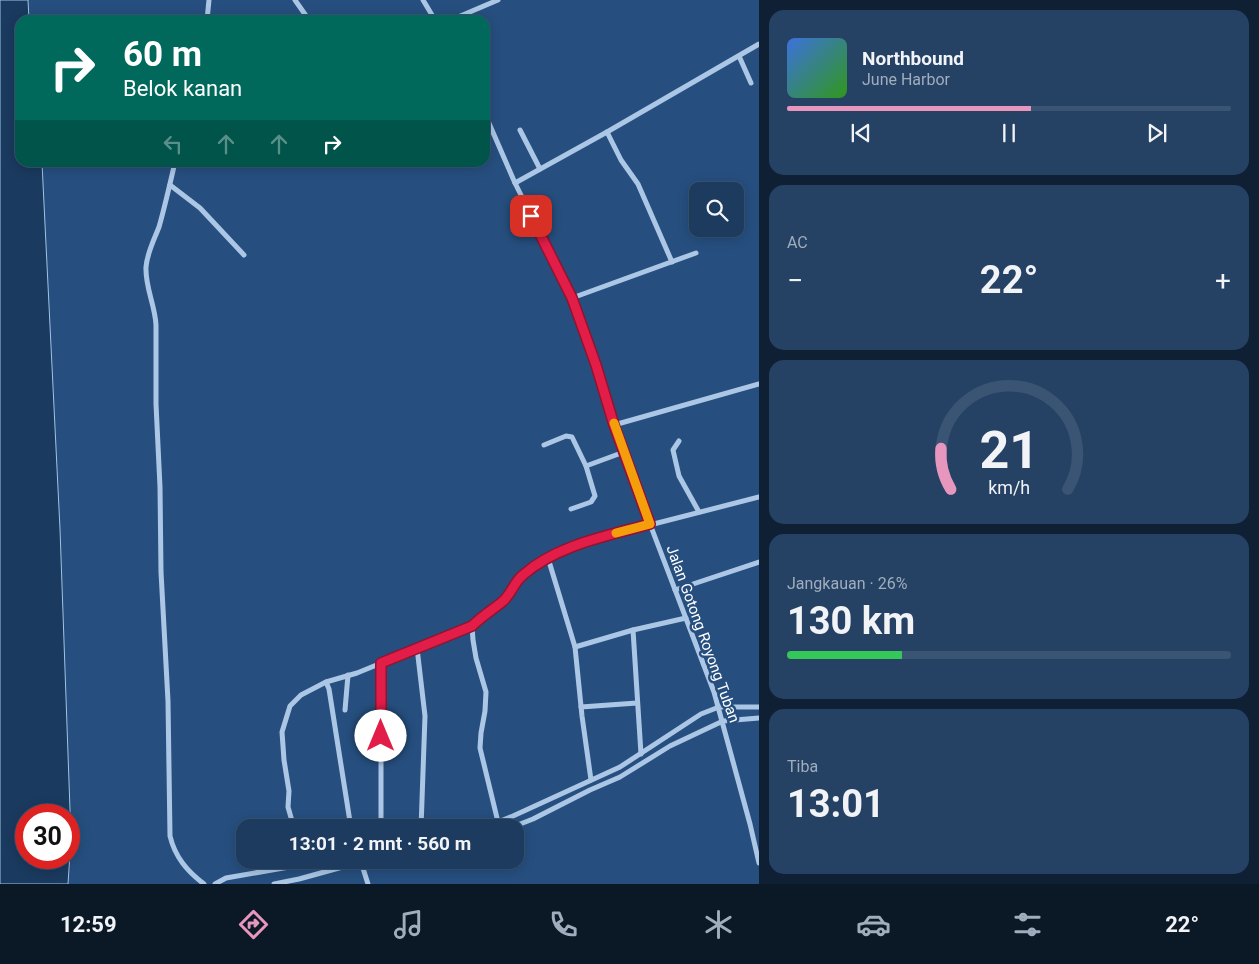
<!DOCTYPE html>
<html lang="id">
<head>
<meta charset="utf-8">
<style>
	:root { --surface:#1c3b5f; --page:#254265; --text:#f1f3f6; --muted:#a0adbd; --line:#3a5574; --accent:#e797bd }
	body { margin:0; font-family:Roboto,sans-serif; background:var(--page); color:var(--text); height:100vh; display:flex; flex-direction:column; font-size:19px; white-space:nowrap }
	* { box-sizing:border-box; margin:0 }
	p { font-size:16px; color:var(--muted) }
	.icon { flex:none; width:28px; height:28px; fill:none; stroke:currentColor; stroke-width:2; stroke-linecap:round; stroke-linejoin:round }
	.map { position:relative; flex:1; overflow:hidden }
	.side { display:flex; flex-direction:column; gap:10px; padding:10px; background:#0f2034; width:500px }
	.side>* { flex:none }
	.hud { position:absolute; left:15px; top:15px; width:475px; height:152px; border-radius:15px; box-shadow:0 2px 12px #0003,0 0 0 1px var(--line); background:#00695c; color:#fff; overflow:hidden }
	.tools { position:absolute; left:689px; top:182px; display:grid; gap:10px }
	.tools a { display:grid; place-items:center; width:55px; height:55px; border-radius:10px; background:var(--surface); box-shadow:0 2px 12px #0003,0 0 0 1px var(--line); font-size:25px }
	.speed { position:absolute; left:15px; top:804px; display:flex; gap:10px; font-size:25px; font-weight:700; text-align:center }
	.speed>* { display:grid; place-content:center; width:65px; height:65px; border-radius:50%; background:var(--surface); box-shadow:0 2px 12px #0003,0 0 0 1px var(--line); line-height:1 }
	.speed .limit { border:8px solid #d22; background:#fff; color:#111 }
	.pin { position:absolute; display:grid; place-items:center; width:42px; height:42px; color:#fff; margin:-21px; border-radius:10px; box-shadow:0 2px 8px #0006 }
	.me { position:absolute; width:55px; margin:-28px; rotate:0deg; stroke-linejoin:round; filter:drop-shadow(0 0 4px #0008) }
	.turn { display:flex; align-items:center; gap:18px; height:105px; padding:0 25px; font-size:22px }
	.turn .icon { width:65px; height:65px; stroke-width:2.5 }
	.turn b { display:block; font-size:35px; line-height:42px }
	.lanes { display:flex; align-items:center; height:48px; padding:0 25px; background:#0003; justify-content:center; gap:25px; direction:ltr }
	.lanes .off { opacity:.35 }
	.big { font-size:38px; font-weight:700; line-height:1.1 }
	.side .card { flex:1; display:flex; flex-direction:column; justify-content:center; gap:8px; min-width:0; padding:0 18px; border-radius:15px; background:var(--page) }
	.side .dial { align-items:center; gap:0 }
	.dial svg { height:130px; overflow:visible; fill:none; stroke:var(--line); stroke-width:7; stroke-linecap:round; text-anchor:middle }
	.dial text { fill:var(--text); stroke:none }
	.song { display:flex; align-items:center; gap:15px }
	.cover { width:60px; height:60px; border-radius:8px; background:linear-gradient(135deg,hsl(220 70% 55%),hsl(110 70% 35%)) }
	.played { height:5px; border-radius:2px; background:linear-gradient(90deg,var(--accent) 55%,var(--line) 55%) }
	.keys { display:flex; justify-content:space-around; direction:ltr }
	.heat { display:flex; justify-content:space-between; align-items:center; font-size:28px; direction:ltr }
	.charge { height:8px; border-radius:4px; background:linear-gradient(90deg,#34c759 26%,var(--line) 0) }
	.trip { position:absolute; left:236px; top:819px; width:288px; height:50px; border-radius:15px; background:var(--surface); box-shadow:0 2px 12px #0003,0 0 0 1px var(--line); font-weight:700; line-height:50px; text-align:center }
	.tabs { display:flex; height:80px; justify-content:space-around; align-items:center; background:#0b1826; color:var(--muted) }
	.tabs .icon { width:35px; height:35px }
	.tabs .selected { color:var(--accent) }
	.tabs b { font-size:22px; color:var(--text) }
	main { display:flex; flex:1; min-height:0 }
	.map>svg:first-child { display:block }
</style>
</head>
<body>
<main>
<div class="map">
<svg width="759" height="884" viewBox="0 0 759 884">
	<rect width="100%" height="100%" fill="#264f7f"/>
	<path fill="#1a3a5f" stroke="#a0c3e6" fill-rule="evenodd" d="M0,0H28L29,20H20V162L42,163L60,529L71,838L68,884H0ZM26,815H69V858H26Z"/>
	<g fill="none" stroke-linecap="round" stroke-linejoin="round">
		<g stroke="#acc7e6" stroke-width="5">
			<polyline points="295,0 309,20"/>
			<polyline points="423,0 435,20"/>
			<polyline points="207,20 209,0"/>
			<polyline points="451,20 498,0"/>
			<polyline points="739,56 751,83"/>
			<polyline points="485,114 515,183 572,298 596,365 614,425 650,524 714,692 750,824 759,863"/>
			<polyline points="520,130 540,169"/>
			<polyline points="607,132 621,160 638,184 672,262"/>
			<path d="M175,162C170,184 165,206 159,227C154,240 147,253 146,267C145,287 155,305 156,325V404L160,487L161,572L168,701L170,836C175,857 187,871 204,884"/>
			<polyline points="515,183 607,132 759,44"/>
			<polyline points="170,185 200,208 244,255"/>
			<polyline points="572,298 696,253"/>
			<polyline points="614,425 759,384"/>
			<polyline points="679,441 673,450 679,476 699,512"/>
			<polyline points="544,445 566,436 572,437 586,466 595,496 591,502 571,509"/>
			<polyline points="586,466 624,452"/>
			<polyline points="548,558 575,647"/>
			<polyline points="675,590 759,562"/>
			<polyline points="633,630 641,754"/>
			<polyline points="417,648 425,716 421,828"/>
			<polyline points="381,663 381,828"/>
			<polyline points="581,707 637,703"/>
			<polyline points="345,710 348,675"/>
			<polyline points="591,780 582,716 575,647 633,630 686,618"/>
			<polyline points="498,822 480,748 481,733 485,711 486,692 476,658 473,640 472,626 481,617 503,601 521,576 538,563 563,550 599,538 759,497"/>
			<polyline points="294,828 288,807 289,791 284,760 282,732 290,706 301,695 326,682"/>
			<polyline points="351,828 329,689 326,682 357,673 472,626"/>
			<polyline points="472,828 498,822 513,816 620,767 701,714 719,707 759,707"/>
			<polyline points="510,828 533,819 590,790 620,777 670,746 723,721 759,718"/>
			<polyline points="361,862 368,884"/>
			<polyline points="215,884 226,878 306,864 321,860"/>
			<polyline points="274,884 299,879 368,860"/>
		</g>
	</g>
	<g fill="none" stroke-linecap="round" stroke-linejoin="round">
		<defs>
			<path id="route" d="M381,736V663L472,626C482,616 492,610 502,602C511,595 514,582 523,575C557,545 607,536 650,524L614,425L596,365L572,298L531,216"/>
		</defs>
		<use href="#route" stroke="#92132f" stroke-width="12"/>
		<use href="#route" stroke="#e11d48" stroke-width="9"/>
		<polyline stroke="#f59e0b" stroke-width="9" points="614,423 650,524 616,533"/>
	</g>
	<g text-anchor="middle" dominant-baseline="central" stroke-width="5" stroke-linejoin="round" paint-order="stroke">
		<g font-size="15" fill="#fff" stroke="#264f7f">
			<text transform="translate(703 634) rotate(70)">Jalan Gotong Royong Tuban</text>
		</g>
	</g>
</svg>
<div class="tools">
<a><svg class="icon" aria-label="search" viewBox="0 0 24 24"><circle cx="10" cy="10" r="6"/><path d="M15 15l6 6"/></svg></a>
</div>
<div class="speed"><div class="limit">30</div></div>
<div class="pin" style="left:531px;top:216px;background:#d93025"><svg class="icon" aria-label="arrive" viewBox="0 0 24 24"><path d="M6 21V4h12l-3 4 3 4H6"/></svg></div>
<svg class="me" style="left:381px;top:736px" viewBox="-20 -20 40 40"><circle r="19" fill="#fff"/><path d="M0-13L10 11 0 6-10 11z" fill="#e11d48"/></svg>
<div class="trip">13:01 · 2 mnt · 560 m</div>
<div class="hud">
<div class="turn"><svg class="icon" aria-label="right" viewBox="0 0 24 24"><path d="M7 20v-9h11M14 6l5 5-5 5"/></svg><div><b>60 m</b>Belok kanan</div></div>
<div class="lanes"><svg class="icon off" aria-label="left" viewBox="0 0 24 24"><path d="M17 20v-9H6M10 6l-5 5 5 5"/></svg><svg class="icon off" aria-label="ahead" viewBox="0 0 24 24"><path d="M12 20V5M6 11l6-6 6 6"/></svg><svg class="icon off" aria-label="ahead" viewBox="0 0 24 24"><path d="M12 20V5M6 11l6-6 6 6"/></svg><svg class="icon" aria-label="right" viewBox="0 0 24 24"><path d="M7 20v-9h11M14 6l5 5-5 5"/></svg></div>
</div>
</div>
<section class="side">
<div class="card">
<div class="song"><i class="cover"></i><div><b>Northbound</b><p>June Harbor</p></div></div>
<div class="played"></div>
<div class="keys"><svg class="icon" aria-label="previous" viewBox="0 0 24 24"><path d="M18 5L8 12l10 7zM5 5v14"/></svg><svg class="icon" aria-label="pause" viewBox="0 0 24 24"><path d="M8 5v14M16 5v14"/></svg><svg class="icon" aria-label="next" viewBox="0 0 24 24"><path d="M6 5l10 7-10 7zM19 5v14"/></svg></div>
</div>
<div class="card"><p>AC</p>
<div class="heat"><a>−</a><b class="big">22°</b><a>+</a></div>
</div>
<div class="card dial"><svg viewBox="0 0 100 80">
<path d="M14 69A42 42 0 1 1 86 69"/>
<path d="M14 69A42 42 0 0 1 8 44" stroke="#e797bd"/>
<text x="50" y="56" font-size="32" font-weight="700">21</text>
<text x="50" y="72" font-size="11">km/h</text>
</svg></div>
<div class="card"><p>Jangkauan · 26%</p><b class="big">130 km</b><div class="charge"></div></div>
<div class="card"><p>Tiba</p><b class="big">13:01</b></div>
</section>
</main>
<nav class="tabs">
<b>12:59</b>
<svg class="icon selected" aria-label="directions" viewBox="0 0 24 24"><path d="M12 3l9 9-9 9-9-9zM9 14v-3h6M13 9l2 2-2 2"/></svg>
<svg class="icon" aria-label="music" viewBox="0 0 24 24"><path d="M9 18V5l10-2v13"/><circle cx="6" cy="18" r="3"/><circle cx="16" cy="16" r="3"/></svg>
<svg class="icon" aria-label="phone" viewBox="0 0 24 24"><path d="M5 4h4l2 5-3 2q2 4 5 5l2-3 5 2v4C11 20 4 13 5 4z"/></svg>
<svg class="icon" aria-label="climate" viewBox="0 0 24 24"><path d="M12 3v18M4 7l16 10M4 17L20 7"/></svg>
<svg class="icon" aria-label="car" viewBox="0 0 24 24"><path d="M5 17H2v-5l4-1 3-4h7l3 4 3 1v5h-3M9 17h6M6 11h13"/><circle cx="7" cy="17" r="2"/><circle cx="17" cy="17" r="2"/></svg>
<svg class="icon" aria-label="filters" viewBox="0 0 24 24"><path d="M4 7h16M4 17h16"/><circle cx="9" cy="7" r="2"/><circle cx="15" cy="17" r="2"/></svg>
<b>22°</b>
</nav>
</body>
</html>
